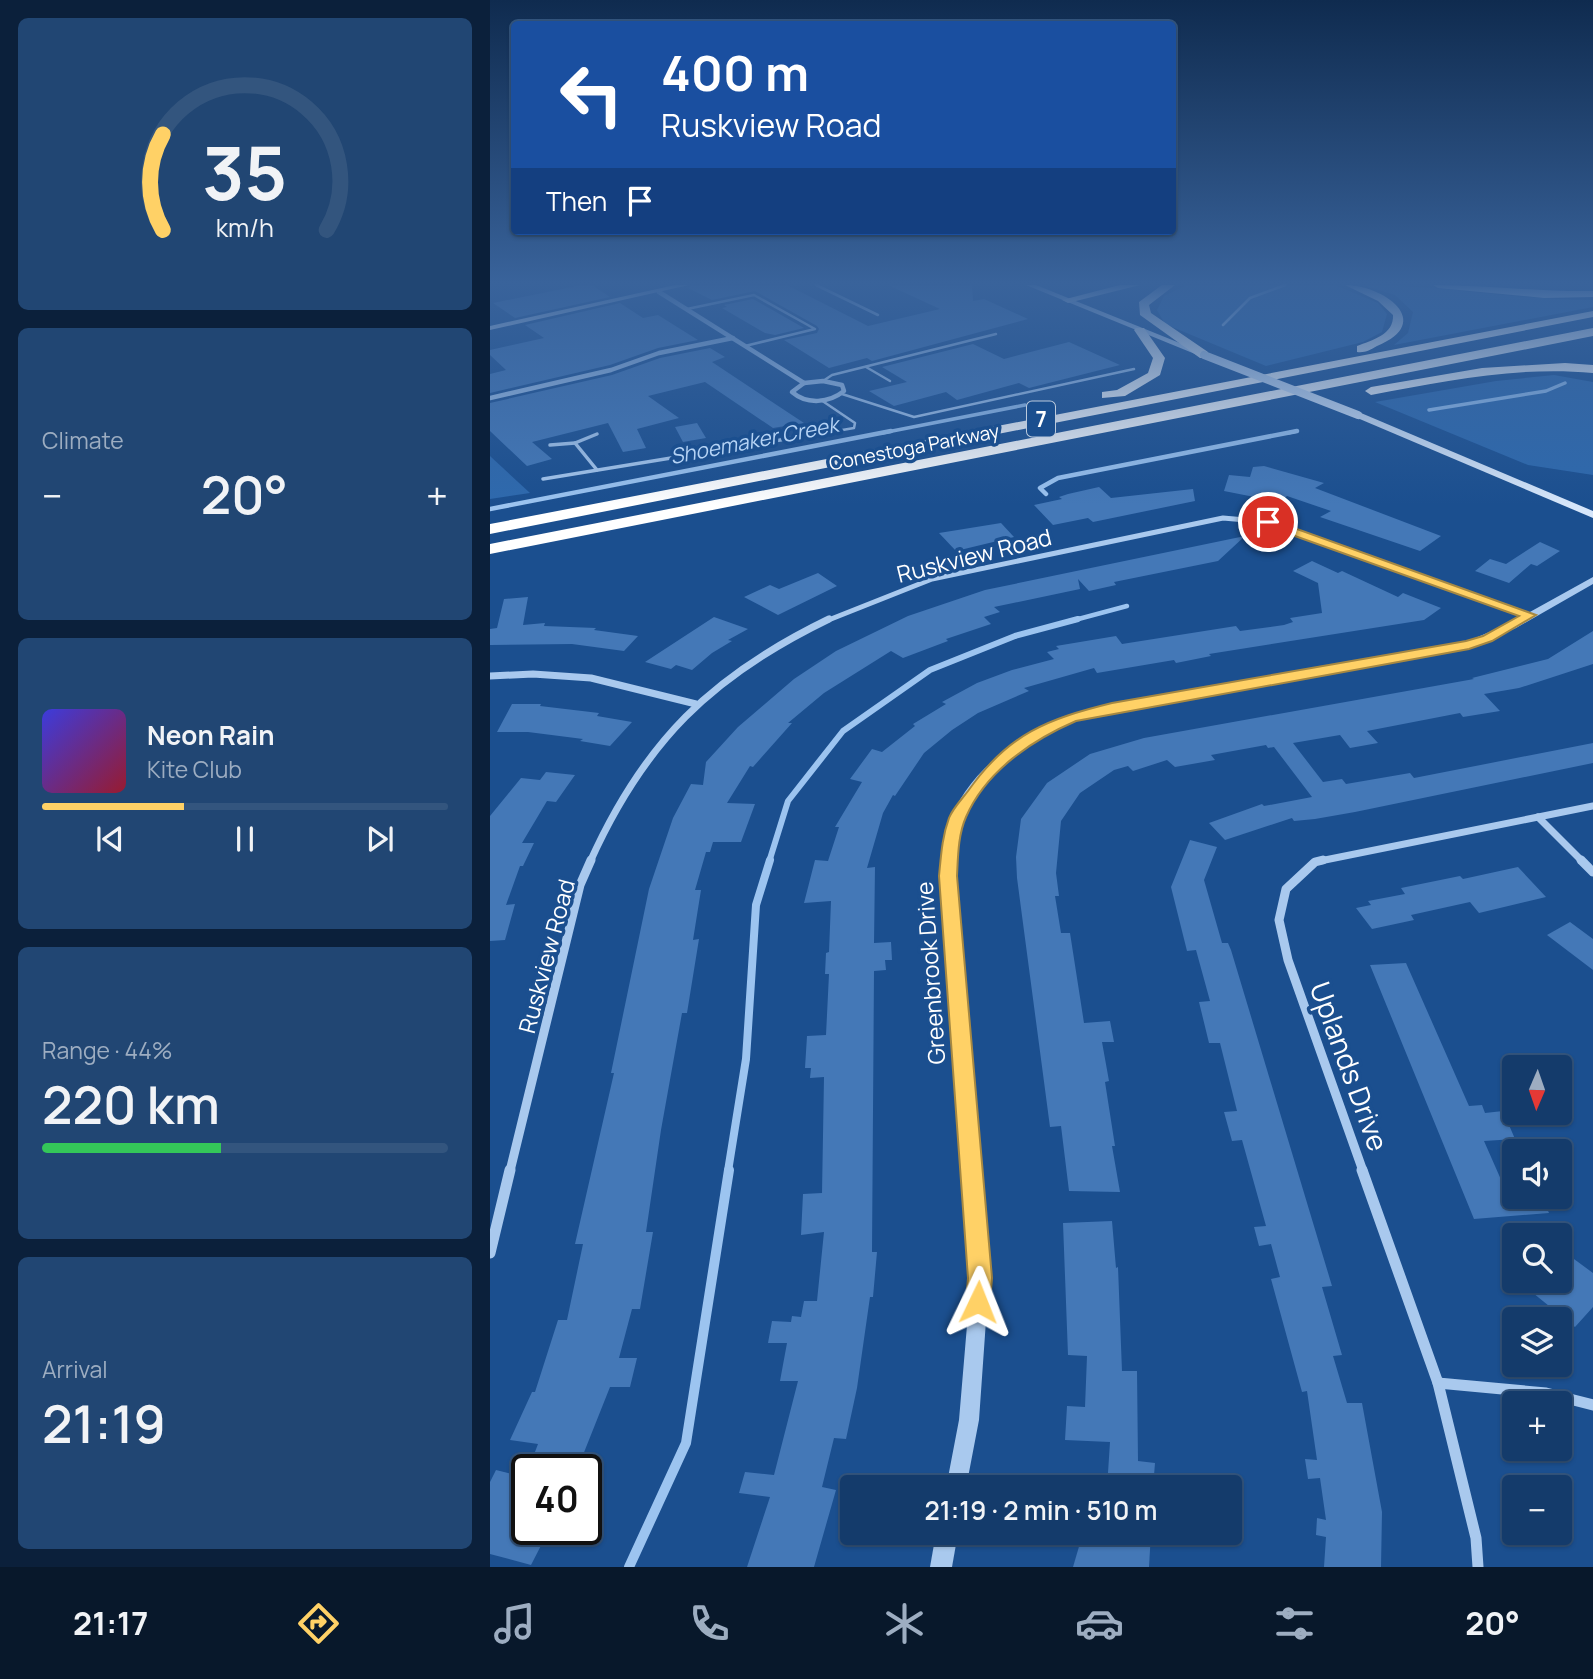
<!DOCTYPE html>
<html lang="en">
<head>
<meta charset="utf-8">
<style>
	:root { --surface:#143b6b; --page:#214673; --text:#f1f3f6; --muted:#9dadc1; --line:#33557e; --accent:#ffd166 }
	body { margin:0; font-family:Manrope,sans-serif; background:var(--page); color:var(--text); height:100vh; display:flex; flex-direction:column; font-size:26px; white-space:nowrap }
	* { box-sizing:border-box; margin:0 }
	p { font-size:23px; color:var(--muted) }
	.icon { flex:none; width:38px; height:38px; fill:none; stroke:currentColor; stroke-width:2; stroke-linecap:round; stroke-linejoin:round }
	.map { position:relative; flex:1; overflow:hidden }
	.drawer { display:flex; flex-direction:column; gap:18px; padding:18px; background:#0b203b; width:490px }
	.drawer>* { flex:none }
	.banner { position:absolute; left:21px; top:21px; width:665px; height:214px; border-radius:7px; box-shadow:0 2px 5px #0004,0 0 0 2px var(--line); background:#1a4fa0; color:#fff; overflow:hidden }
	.needle { width:46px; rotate:182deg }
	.fabs { position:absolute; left:1012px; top:1055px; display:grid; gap:14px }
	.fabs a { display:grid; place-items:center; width:70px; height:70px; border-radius:7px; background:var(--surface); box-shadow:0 2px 5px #0004,0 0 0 2px var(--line); font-size:35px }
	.speed { position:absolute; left:21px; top:1454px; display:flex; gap:14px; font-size:35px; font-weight:700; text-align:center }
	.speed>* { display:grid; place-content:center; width:91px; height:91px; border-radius:50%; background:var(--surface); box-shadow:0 2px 5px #0004,0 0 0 2px var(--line); line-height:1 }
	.speed .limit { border:4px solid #111; border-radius:10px; background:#fff; color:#111 }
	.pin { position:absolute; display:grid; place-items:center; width:60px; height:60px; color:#fff; margin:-30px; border:4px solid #fff; border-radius:50%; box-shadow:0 2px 7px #0007 }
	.me { position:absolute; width:77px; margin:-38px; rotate:2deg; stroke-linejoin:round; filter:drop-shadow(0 0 5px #0008) }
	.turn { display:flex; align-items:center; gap:24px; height:147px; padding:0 35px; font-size:32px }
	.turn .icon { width:91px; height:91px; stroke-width:2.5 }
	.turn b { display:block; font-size:49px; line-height:60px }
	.then { display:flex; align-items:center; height:66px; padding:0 35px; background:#0003; gap:14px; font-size:26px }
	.big { font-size:52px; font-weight:600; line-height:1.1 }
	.drawer .card { flex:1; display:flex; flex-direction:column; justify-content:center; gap:10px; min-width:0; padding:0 24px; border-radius:10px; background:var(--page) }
	.drawer .dial { align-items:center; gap:0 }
	.dial svg { height:182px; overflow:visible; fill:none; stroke:var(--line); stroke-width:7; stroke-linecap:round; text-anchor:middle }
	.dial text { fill:var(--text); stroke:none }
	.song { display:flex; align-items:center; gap:21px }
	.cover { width:84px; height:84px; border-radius:10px; background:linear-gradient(135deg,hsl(240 70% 55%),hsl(350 70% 35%)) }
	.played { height:7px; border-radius:4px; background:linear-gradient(90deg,var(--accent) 35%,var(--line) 35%) }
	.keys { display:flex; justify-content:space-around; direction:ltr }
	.heat { display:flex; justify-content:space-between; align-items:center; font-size:38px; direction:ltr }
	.charge { height:10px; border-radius:5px; background:linear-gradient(90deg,#34c759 44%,var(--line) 0) }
	.trip { position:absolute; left:350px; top:1475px; width:402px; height:70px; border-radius:7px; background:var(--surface); box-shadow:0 2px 5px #0004,0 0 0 2px var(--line); font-weight:600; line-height:70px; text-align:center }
	.tab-bar { display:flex; height:112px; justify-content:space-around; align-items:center; background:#08182b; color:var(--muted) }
	.tab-bar .icon { width:49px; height:49px }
	.tab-bar .selected { color:var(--accent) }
	.tab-bar b { font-size:32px; color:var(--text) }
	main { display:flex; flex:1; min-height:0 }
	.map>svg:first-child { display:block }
</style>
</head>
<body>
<main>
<section class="drawer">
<div class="card dial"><svg viewBox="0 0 100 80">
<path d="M14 69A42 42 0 1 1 86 69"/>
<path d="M14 69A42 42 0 0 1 14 27" stroke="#ffd166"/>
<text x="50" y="56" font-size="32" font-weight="700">35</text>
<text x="50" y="72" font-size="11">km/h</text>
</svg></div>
<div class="card"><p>Climate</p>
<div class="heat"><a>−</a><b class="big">20°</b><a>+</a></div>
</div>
<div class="card">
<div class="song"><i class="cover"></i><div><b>Neon Rain</b><p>Kite Club</p></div></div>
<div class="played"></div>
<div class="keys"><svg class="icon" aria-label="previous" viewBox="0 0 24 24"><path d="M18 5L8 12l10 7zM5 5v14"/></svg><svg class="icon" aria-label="pause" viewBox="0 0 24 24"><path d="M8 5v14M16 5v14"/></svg><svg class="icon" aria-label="next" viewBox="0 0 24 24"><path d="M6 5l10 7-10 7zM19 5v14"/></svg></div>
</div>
<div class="card"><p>Range · 44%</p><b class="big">220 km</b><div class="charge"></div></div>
<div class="card"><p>Arrival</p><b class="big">21:19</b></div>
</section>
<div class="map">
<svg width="1103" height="1567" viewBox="0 0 1103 1567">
	<rect width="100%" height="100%" fill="#1b4f8f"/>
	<g fill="#2e69ad">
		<polygon points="697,285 845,285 888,303 897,314 892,332 873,342 776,366 675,324 667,310 674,296"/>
		<path d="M873,285C950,285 1026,300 1103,300V307L904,345L918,333L923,312L905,295Z"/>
		<polygon points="1064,375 1103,382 1103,475 1038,465 885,402 1006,381"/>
		<polygon points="0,456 40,493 0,499"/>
	</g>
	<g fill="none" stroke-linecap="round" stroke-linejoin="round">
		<g stroke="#9cc4f0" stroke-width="3.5">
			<polyline points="939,410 1056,391 1075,383"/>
			<polyline points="392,433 535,405"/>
			<polyline points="798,433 807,431"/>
		</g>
		<g stroke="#9cc4f0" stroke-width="4.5">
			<polyline points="556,494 550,488 568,478 807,431"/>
			<polyline points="0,509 401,431"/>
			<polyline points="581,621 637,606"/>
		</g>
		<polyline stroke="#9cc4f0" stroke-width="6" points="279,862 298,801 353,731 440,670 525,636 588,619"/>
		<polyline stroke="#9cc4f0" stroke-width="8" points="238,1171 256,1059 266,905 280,860"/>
		<polyline stroke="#9cc4f0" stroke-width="10" points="139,1567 196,1443 239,1170"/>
	</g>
	<g fill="#4478b7">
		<polygon points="92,285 102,285 120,297 25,318 3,303"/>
		<polygon points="201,285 297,285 378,326 450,309 398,285 482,285 483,301 494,299 538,319 382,361 377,358 339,368 294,340 327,333 329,329 327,326 265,291 222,300 198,288"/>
		<polygon points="263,299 314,328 285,335 275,333 232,308 237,307 234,305"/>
		<polygon points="130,303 153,318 168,315 208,340 168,348 120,365 0,393 0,374 16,370 0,355 0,350 54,338 35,325"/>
		<polygon points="579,342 630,365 539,388 529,383 467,400 456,392 404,406 379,391 417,382 392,367 483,344 514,359"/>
		<polygon points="220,348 235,357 222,362 314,423 283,428 215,382 158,396 189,418 147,429 156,448 133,452 118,423 42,442 62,459 37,466 0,431 0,403 122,375 170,358"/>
		<polygon points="207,423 216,438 193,442 185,427"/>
		<polygon points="774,466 834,483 825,488 951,536 930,551 830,517 841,511 797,496 790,502 734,491 739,475 760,477 763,467"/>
		<polygon points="609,487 621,498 703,489 705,501 603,522 598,518 563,525 544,505 572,499 569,497 578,494"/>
		<polygon points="511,523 524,537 466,551 449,533"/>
		<polygon points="755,536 728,561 624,582 626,585 599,591 588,579 590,589 504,607 510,612 494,617 501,624 456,639 458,641 413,658 401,651 334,693 298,723 302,723 263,767 260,766 237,803 265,804 251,842 223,842 220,852 216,852 205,890 211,890 203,940 209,939 197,1013 192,1013 171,1130 156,1232 163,1232 150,1309 142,1309 129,1358 147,1358 140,1387 120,1387 87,1470 40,1465 48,1444 20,1440 42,1392 45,1392 68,1320 77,1320 93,1244 85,1244 124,1073 121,1073 159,889 183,818 201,784 213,785 216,762 248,727 304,679 346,651 418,616 495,590"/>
		<polygon points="1050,542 1070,551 1047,566 1041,564 1019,583 985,571 1000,559 1016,564"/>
		<polygon points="822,561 848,573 852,571 908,597 913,593 951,608 934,620 719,654 721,656 686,663 684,660 607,673 604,668 534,688 539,691 488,713 462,730 434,753 405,796 403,795 393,813 377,868 385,867 384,943 401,942 402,960 395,960 396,970 384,971 382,1252 387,1252 383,1297 380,1297 367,1388 356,1439 344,1438 332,1487 346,1490 324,1567 257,1567 280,1497 249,1493 255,1472 284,1475 308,1381 290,1381 297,1343 278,1343 282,1321 301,1322 302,1316 311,1317 314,1301 327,1301 334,1232 311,1235 313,1194 332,1193 334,1077 320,1078 321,1068 315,1068 317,1036 336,1035 339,974 335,974 336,953 339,952 341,901 314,903 325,860 338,861 349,827 345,827 372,782 360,779 382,749 392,752 425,726 423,724 456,704 452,702 487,683 522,670 564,659 557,652 569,649 566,646 626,636 632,644 746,626 750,631 794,625 803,622 800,618 832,613 828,583 803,571"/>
		<polygon points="328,573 347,586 288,615 254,597 280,585 289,589"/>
		<polygon points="38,597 33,625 55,623 54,626 106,628 104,630 148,636 134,651 82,644 0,645 0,629 7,628 14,599"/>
		<polygon points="224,617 258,629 238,640 242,641 222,653 202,670 186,665 181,669 155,662"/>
		<polygon points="1103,631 1103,664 1029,688 994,694 1010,711 973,717 970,713 877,731 888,743 860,748 850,735 803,743 833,782 852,779 856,784 920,773 924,778 1103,743 1103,763 865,812 825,819 804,821 802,818 735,840 719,823 772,804 774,806 822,797 784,747 778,748 776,745 721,755 725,760 685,767 677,760 643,771 638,766 624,770 590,793 571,821 566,873 569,896 565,896 571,933 580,933 594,1023 620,1021 624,1042 612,1042 619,1081 615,1082 625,1146 622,1146 630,1192 579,1191 571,1126 560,1127 527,878 526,857 531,819 557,783 600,754 654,738 984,679 982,678 1058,659"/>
		<polygon points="22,704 51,704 50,706 109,713 107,716 142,722 120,746 90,741 93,739 38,732 7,732"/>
		<polygon points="56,772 85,775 66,802 57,801 32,843 44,843 33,866 30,866 16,905 25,904 15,940 0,941 0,816 31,778 50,780"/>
		<polygon points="700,840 727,847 714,880 732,943 738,943 741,950 842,1286 832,1287 852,1355 843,1356 857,1403 872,1403 892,1512 891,1567 834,1567 836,1537 826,1535 827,1518 836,1520 830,1478 818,1479 815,1459 827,1460 817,1391 812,1392 781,1279 790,1277 781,1244 769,1246 764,1227 776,1226 752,1140 742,1141 734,1112 747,1111 730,1043 719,1043 709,1002 720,1001 706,950 697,951 681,887"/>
		<polygon points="1028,867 1056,897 989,913 980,902 921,915 924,920 882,929 866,908 881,905 878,901 915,894 911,888 970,876 973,879"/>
		<polygon points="1080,922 1103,939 1103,970 1057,935"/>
		<polygon points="916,963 979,1106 992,1105 995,1113 1013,1111 1025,1139 994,1141 1016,1191 1024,1191 1024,1197 1052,1197 1059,1213 984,1219 880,965"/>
		<polygon points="622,1221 626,1268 628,1267 632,1371 647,1371 648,1461 665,1463 663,1488 617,1488 620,1442 575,1440 577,1406 595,1407 597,1356 578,1355 573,1223"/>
		<polygon points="1069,1248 1103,1273 1103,1307 1085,1327 1028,1281 1069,1281"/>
		<polygon points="6,1470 37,1478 37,1530 59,1530 41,1565 0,1554 0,1482"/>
		<polygon points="593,1533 661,1533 659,1567 583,1567"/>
	</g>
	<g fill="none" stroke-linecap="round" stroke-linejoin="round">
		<g stroke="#a9c9ee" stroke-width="2.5">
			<polyline points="326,285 388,315"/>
			<polyline points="197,309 264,295 325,329 255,346"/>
			<polyline points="733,325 760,298 795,285"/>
			<polyline points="376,367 400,381"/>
			<polyline points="333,381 342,375 506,334"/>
			<polyline points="352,394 424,417 644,369"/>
			<polyline points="331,400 365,423 364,428 335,433"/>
		</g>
		<g stroke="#a9c9ee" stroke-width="3.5">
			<polyline points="107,434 85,443 107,470"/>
			<polyline points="60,445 85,443"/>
			<polyline points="53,479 345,431"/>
		</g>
		<g stroke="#a9c9ee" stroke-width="4.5">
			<polyline points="169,292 314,383"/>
			<path d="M333,381L352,385L354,391C339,403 317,405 302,392L314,383Z"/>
			<polyline points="0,398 121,370 169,353 243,338"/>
		</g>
		<polyline stroke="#a9c9ee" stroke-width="5" points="336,621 442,579 733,518 778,522 1040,615"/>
		<g stroke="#a9c9ee" stroke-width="7">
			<polyline points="0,676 43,674 101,678 206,704"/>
			<polyline points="1048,817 1093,862"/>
			<path d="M100,862C154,742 221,676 339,619"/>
			<polyline points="825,862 1103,806"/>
		</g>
		<g stroke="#a9c9ee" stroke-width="9">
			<polyline points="833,860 825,862 796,889 789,920 798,960 873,1171"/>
			<polyline points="1091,860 1103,872"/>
			<polyline points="20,1171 90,885 101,860"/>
		</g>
		<g stroke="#a9c9ee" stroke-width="11">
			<polyline points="872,1170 948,1383 986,1538 988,1567"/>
			<polyline points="0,1253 20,1170"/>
			<polyline points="948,1383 1056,1393 1103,1405"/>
		</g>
		<g fill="#a9c9ee" fill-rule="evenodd">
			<path d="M1103,577V584L1026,628L983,647L584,721C537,742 486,774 471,827C466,843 466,860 465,876L499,1278L489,1420L476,1488H456L469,1420L481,1278L451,876C453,860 453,843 458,828C474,772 527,738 577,716L976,642L1018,624Z"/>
			<polygon points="446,1533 468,1533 462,1567 440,1567"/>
		</g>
		<g fill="#d6e6fa" fill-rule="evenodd">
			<polygon points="185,285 199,285 0,330 0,326"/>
			<polygon points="536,285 546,285 717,354 710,356"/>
			<polygon points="865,413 871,413 1103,511 1103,518 865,417"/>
		</g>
		<g fill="#fff" fill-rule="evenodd">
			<polygon points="630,285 650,285 578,303 572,300"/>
			<polygon points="672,285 685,285 659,305 661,313 718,352 718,358 710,358 650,315 649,302"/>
			<path d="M855,285C893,285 946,322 887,346C880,350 875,353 867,352V346C882,340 904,335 903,315L888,301Z"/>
			<path d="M943,285C996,285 1049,292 1103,291V297L1054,298L948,288Z"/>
			<polygon points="1103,311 1103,317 0,534 0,524"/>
			<polygon points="646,328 654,328 675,358 670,375 635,396 612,398 612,392 627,390 658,373 663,358 644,330"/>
			<polygon points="1103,328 1103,336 0,554 0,544"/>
			<path d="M1075,363L1103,365V373C1027,366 955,381 881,395L875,391L881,387L992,368Z"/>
		</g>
		<polyline stroke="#d6e6fa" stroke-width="8" points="714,355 868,415"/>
	</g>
	<linearGradient id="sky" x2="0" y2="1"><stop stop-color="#0f2b4f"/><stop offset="0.56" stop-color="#39639b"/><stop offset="1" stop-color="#39639b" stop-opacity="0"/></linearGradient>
	<rect width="1103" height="505" fill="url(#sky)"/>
	<path fill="#ffd166" stroke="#a68842" stroke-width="2" d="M774,520H782L1046,615L1002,641L979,649L586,721C542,740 496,771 476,817C468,835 468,857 467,876L502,1278L500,1302L496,1310L488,1313L479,1310L476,1302L478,1278L449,876C451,856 452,837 459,818C463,808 472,799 478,791C518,734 557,719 622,703L976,641L993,636L1029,616L774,525Z"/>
	<g text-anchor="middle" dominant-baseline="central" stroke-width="7" stroke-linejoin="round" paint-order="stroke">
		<g font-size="19" fill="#fff" stroke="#1b4f8f">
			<text transform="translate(424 447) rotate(-11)">Conestoga Parkway</text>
		</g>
		<rect fill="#1b4f8f" stroke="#bbcadd" stroke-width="2" x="537" y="401.5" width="28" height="35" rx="5"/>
		<g font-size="21" font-weight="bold" fill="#fff">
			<text x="551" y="419">7</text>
		</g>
		<g font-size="21" font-style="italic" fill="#b5d3f5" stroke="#1b4f8f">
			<text transform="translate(264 440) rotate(-11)">Shoemaker Creek</text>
		</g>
		<g font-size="23" fill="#fff" stroke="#1b4f8f">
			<text transform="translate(484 555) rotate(-14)">Ruskview Road</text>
			<text transform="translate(56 956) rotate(-75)">Ruskview Road</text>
			<text transform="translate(440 973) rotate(-94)">Greenbrook Drive</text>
		</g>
		<g font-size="28" fill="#fff" stroke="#1b4f8f">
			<text transform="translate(860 1066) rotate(70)">Uplands Drive</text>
		</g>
	</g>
</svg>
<div class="fabs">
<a><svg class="needle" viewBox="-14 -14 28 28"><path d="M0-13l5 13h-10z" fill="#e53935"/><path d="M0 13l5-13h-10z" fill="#9dadc1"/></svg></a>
<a><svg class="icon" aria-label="sound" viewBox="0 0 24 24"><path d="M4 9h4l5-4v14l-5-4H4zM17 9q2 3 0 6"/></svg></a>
<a><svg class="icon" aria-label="search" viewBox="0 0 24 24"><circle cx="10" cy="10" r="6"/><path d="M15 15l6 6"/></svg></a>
<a><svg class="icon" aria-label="layers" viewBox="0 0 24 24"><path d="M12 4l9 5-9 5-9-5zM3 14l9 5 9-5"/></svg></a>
<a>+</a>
<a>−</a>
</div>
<div class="speed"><div class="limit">40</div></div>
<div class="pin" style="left:778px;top:522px;background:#d93025"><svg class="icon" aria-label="arrive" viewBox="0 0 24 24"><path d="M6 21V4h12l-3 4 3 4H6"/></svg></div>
<svg class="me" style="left:488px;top:1302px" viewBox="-20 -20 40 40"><path d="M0-17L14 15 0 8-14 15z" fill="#ffd166" stroke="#fff" stroke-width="4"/></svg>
<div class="trip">21:19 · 2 min · 510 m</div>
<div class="banner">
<div class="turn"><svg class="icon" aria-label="left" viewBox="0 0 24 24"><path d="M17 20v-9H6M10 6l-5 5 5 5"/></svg><div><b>400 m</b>Ruskview Road</div></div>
<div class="then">Then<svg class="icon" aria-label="arrive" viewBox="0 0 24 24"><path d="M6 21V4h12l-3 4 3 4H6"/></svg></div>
</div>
</div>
</main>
<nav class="tab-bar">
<b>21:17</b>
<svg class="icon selected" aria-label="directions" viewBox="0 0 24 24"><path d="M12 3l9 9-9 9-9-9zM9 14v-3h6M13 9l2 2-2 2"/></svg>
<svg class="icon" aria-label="music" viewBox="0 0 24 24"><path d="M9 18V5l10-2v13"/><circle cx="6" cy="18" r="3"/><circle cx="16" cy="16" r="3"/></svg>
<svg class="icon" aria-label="phone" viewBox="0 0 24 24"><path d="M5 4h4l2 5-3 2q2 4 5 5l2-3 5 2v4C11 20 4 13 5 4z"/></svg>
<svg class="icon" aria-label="climate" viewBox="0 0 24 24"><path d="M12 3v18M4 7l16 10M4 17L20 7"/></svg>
<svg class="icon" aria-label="car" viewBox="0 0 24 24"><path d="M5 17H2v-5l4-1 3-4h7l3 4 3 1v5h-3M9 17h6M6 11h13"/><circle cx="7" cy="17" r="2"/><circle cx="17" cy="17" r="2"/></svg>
<svg class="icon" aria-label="filters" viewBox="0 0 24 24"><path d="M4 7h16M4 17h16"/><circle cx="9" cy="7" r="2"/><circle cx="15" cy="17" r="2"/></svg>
<b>20°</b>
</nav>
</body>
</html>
